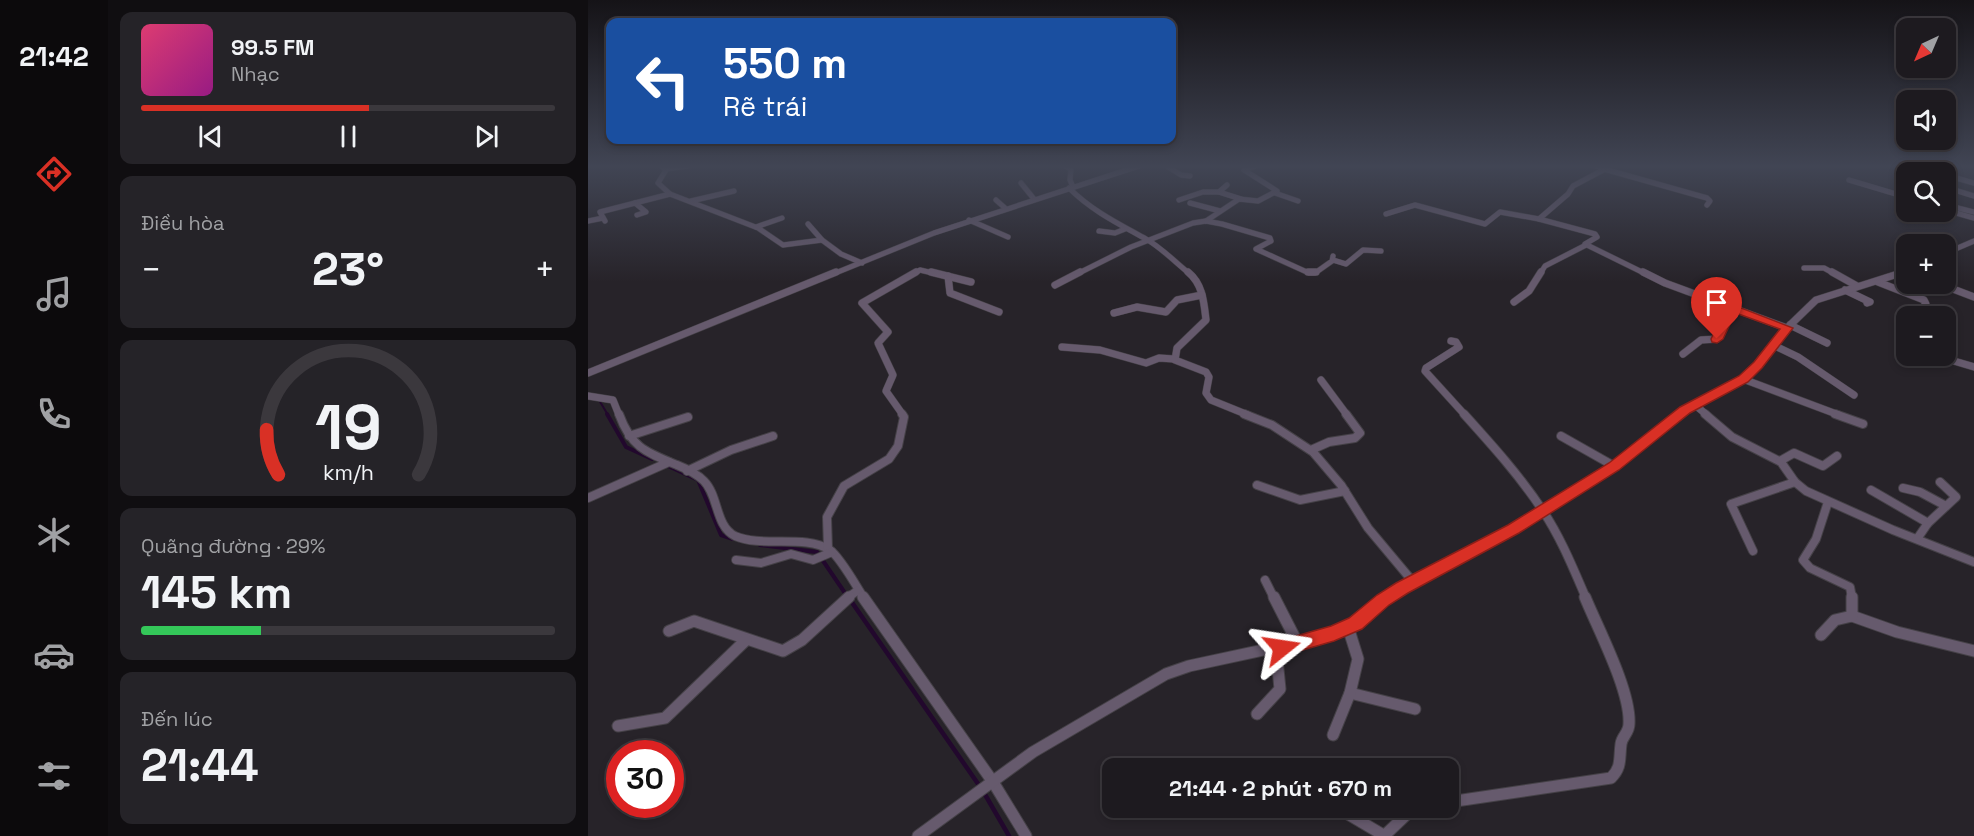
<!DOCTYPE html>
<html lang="vi">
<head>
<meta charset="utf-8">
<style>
	:root { --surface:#1d1a1f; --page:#252328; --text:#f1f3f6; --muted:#a0a1a4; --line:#3b383d; --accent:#d93025 }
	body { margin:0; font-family:"Space Grotesk",sans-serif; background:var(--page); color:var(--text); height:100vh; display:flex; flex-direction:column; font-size:22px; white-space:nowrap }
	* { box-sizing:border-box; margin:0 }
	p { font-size:20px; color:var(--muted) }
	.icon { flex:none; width:33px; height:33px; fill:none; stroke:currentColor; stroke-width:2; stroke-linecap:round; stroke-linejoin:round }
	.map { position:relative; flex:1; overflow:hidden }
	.drawer { display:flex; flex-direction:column; gap:12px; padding:12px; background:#100e11; width:480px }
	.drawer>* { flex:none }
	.banner { position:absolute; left:18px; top:18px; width:570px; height:126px; border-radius:12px; box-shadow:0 3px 9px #0003,0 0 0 2px var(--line); background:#1a4fa0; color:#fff; overflow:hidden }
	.needle { width:39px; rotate:224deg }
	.controls { position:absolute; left:1308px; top:18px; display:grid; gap:12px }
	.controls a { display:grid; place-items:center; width:60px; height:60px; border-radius:12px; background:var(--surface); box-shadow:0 3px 9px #0003,0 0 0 2px var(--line); font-size:30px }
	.speed { position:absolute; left:18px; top:740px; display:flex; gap:12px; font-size:30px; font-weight:700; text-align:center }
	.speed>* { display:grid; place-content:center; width:78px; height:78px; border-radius:50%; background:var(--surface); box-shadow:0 3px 9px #0003,0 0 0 2px var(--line); line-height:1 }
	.speed .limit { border:9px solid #d22; background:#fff; color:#111 }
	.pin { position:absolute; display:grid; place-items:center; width:51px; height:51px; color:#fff; margin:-62px -26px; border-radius:50% 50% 50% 0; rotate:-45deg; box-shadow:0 0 6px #0007 }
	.pin .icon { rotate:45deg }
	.me { position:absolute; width:66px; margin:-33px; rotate:75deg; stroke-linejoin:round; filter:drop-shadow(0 0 4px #0008) }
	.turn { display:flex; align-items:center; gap:21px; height:126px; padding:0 18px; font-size:27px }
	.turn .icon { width:78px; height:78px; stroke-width:2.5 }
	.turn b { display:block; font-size:42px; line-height:51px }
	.big { font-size:45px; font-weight:700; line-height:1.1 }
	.drawer .tile { flex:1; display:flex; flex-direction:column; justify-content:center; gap:9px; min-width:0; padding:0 21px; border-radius:12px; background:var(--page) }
	.drawer .dial { align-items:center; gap:0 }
	.dial svg { height:156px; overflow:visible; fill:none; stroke:var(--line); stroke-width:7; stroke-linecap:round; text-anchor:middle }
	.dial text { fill:var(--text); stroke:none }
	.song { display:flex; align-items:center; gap:18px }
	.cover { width:72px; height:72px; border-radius:9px; background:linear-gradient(135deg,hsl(340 70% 55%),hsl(310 70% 35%)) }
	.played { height:6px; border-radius:3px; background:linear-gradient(90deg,var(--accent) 55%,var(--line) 55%) }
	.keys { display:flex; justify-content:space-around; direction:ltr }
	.heat { display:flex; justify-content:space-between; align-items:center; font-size:33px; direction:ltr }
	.charge { height:9px; border-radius:4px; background:linear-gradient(90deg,#34c759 29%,var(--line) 0) }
	.trip { position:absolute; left:514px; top:758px; width:357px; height:60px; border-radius:12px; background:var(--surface); box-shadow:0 3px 9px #0003,0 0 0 2px var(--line); font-weight:700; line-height:60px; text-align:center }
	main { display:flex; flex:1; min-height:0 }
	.tab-bar { display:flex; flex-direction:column; width:108px; justify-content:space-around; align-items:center; background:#0c0a0c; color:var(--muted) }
	.tab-bar .icon { width:42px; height:42px }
	.tab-bar .on { color:var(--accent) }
	.tab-bar b { font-size:27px; color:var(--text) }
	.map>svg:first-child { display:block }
</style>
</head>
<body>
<main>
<nav class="tab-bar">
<b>21:42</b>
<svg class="icon on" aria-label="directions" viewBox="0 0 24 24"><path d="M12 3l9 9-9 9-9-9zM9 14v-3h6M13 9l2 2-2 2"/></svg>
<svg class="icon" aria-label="music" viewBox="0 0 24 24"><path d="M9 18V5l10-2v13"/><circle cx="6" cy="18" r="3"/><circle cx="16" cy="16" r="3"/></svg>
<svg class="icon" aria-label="phone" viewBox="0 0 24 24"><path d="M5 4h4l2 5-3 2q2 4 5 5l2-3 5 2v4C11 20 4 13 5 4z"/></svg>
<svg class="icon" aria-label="climate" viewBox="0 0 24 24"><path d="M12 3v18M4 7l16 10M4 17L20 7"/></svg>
<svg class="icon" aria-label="car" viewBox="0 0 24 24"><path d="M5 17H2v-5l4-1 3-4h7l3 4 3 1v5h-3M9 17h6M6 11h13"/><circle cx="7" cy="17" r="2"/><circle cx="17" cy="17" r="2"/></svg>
<svg class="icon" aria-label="filters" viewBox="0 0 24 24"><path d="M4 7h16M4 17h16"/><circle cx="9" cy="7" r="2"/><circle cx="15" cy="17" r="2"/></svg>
</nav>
<section class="drawer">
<div class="tile">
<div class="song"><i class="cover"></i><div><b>99.5 FM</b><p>Nhạc</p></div></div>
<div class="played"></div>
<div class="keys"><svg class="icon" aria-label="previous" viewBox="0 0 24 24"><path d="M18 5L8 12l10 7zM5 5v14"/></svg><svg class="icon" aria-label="pause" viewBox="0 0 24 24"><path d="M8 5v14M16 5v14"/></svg><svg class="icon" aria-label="next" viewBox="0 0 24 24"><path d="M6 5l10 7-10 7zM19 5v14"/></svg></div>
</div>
<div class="tile"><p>Điều hòa</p>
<div class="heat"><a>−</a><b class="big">23°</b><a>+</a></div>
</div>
<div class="tile dial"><svg viewBox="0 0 100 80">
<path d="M14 69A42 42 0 1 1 86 69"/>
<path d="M14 69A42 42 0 0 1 8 46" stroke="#d93025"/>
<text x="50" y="56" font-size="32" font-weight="700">19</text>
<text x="50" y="72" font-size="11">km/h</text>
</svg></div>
<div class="tile"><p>Quãng đường · 29%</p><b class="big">145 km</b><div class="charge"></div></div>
<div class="tile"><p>Đến lúc</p><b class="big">21:44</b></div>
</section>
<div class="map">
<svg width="1386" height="836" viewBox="0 0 1386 836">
	<rect width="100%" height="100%" fill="#272329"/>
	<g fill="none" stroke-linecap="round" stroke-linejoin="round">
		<polyline stroke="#22082d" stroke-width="2" points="11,400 20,415"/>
		<g stroke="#22082d" stroke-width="4">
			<polyline points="19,414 38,447 64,459"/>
			<polyline points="78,465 110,480 133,535 145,539"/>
			<polyline points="172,545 229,552 259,596"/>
		</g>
		<polyline stroke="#22082d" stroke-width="4.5" points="263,601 395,791 421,836"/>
		<defs>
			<g id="street-far3">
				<polyline points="72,165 78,170 70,183 82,194 170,228 195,245 234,240 253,254 274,263"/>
				<polyline points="475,165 483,169 482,180 485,187"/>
				<polyline points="577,165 593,175 602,176"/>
				<polyline points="1005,165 1017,169 985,186 980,194 951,219 1007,234 1009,237 997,244 1058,274"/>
				<polyline points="1325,167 1349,172"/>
				<polyline points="78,169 106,165"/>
				<polyline points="1016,169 1119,198 1122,201 1119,205"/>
				<polyline points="1358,175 1386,183"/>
				<polyline points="1261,180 1318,197"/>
				<polyline points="433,183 446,199"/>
				<polyline points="639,185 631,192 653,199"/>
				<polyline points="1364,186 1360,188 1386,196"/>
				<path d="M481,188C504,211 531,224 558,239C574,248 588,263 602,274"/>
				<polyline points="687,193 710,201"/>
				<polyline points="408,200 417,208"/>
				<polyline points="591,200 615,192 631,192"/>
				<polyline points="103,201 146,191"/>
				<polyline points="47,203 58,212 49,215"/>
				<polyline points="602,203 632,211"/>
				<polyline points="1358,205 1386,212"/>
				<polyline points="1310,207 1318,201"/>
				<polyline points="1358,210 1386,218"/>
				<polyline points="798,214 827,205 897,224 912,212 951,219"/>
				<polyline points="381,220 420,237"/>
				<polyline points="0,221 15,218"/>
				<polyline points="17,221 12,212 82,194"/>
				<polyline points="618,221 651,199 670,201 689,191 656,170 670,165"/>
				<polyline points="220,224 234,240"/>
				<polyline points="168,227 194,218"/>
				<polyline points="511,231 527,233 537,229"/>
				<polyline points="1358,253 1386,241"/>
				<polyline points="745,260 758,264 775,250 793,251"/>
				<polyline points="1216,268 1236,268 1247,274"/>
				<polyline points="245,274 346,233 554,165"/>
				<polyline points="325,274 332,270 349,274"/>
				<polyline points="489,274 543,247 605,223 618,221 634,224 682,238 683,241 668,249 721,273 727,273 744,261 745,256"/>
				<polyline points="952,274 957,266 998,245"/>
				<polyline points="1312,274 1318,272"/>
			</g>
			<g id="street-far2">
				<polyline points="343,272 383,282"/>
				<path d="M600,272C615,284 616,303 618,320L589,348L587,360L618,372L621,377L618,393L623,400L660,415"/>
				<polyline points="720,272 728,272"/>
				<polyline points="1055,272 1077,283 1199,328"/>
				<polyline points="1244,272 1269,286"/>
				<polyline points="360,276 362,293 411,312"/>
				<polyline points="1290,282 1336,300 1338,304 1335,307"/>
				<polyline points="1352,284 1386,297"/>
				<polyline points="467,285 492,272"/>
				<polyline points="1257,290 1282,302 1279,303"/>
				<polyline points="926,302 941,291 953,272"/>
				<polyline points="526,313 549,307 578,312 589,300 614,295"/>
				<polyline points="1202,325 1239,343"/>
				<polyline points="863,341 868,342 871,347 838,368 837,371 877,415"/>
				<polyline points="1185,345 1210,357 1266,395"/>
				<polyline points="474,347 512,350 558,363 571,358 586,359"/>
				<polyline points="1095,354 1113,340 1129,339 1140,316 1139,310 1143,307"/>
				<polyline points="1349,356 1386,367"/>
				<polyline points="0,373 248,272"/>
				<polyline points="1155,379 1251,415"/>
				<polyline points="733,380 759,415"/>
				<polyline points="0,396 25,400 31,415"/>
				<polyline points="1107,405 1119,415"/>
				<polyline points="315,415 298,391 305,375 290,343 300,332 274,303 328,272"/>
				<polyline points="1091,415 1155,379 1170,365 1199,328 1228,300 1316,272"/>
			</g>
			<g id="street-far1">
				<path d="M31,414C43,447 57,452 89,465C99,469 109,474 116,481C131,496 127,526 147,536C174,548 217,534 242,550C253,558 268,586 276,598"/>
				<polyline points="656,414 684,425 725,452 753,485 780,528 826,583"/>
				<path d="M876,414C904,445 932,476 955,511C973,538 985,568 998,598"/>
				<polyline points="1117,414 1144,437 1193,462 1207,482 1218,491 1305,530 1386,562"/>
				<polyline points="1247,414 1275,424"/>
				<polyline points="41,436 100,417"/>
				<polyline points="973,436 1026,466"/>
				<polyline points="723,450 741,442 767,438 772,433 758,414"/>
				<polyline points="1192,461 1206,453 1235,466 1249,456"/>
				<polyline points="99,471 143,450 185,436"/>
				<polyline points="669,485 712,500 757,491"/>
				<polyline points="1315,488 1332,492 1358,506"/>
				<polyline points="1283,490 1340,523"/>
				<polyline points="0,498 81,462"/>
				<polyline points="1240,502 1228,539 1215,560 1222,568 1262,587 1264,598"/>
				<polyline points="1329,539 1340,523 1368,497 1352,482"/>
				<polyline points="240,549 239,517 256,486 301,459 310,446 316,417 314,414"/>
				<polyline points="1165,551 1143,504 1207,482"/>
				<polyline points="148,560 173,563 203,554 225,560 244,552"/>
				<polyline points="677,580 686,598"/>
				<polyline points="259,598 269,591"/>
				<polyline points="799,598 807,592 943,519 1026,466 1093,414"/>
			</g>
			<g id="street">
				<polyline points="275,597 405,782 438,836"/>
				<polyline points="686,597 710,644"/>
				<polyline points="1264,616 1309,632 1386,651"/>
				<polyline points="81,631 106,621 195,651 214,640 261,597"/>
				<polyline points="1233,635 1247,620 1264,616 1264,597"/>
				<polyline points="762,693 827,709"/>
				<polyline points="669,714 692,689 688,649"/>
				<polyline points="30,726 77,718 158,640"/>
				<polyline points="745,735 762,693 770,659 760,627"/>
				<path d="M861,802L1023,778C1034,767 1031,759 1033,744C1034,736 1041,733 1041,724C1043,691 1010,629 997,597"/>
				<polyline points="748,807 797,836"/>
				<polyline points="797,835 818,815 833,807"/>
				<polyline points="330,836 445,752 578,674 601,666 726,639 768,624 801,597"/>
			</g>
		</defs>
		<use href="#street-far3" stroke="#454147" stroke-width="6"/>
		<use href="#street-far2" stroke="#454147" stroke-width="8"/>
		<use href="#street-far1" stroke="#454147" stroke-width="10"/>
		<use href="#street" stroke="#454147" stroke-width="13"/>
		<use href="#street-far3" stroke="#665a6d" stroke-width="5"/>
		<use href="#street-far2" stroke="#665a6d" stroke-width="7"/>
		<use href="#street-far1" stroke="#665a6d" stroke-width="8"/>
		<use href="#street" stroke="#665a6d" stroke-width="11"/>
	</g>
	<linearGradient id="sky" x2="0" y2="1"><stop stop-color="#151317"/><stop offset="0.59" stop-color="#414554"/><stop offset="1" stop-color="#414554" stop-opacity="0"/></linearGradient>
	<rect width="1386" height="282" fill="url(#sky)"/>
	<polygon fill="#d93025" stroke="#8d1f18" stroke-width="1.5" points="1143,304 1205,328 1174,368 1160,382 1102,413 1031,470 931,533 820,593 801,605 774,629 746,641 694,656 687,654 684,648 687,642 743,626 761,618 789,595 808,583 920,525 1021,463 1092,407 1151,376 1166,362 1192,329 1145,312 1146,316 1135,339 1129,343 1124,342 1123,339 1134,316 1133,310"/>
</svg>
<div class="controls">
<a><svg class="needle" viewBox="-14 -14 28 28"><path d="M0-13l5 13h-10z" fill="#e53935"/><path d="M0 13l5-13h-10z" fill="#a0a1a4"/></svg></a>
<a><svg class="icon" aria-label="sound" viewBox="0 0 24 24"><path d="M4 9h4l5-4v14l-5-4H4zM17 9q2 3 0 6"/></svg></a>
<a><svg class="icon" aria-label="search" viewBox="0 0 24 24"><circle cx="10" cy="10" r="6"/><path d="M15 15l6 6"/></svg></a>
<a>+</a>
<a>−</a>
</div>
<div class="speed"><div class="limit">30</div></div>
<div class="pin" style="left:1129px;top:339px;background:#d93025"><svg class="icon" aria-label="arrive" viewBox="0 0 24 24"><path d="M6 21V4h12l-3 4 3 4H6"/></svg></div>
<svg class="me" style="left:694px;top:648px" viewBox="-20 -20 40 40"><path d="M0-17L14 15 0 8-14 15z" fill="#d93025" stroke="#fff" stroke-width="4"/></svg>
<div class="trip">21:44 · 2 phút · 670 m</div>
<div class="banner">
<div class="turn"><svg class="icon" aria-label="left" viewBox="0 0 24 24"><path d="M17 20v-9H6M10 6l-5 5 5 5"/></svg><div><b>550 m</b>Rẽ trái</div></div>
</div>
</div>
</main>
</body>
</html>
